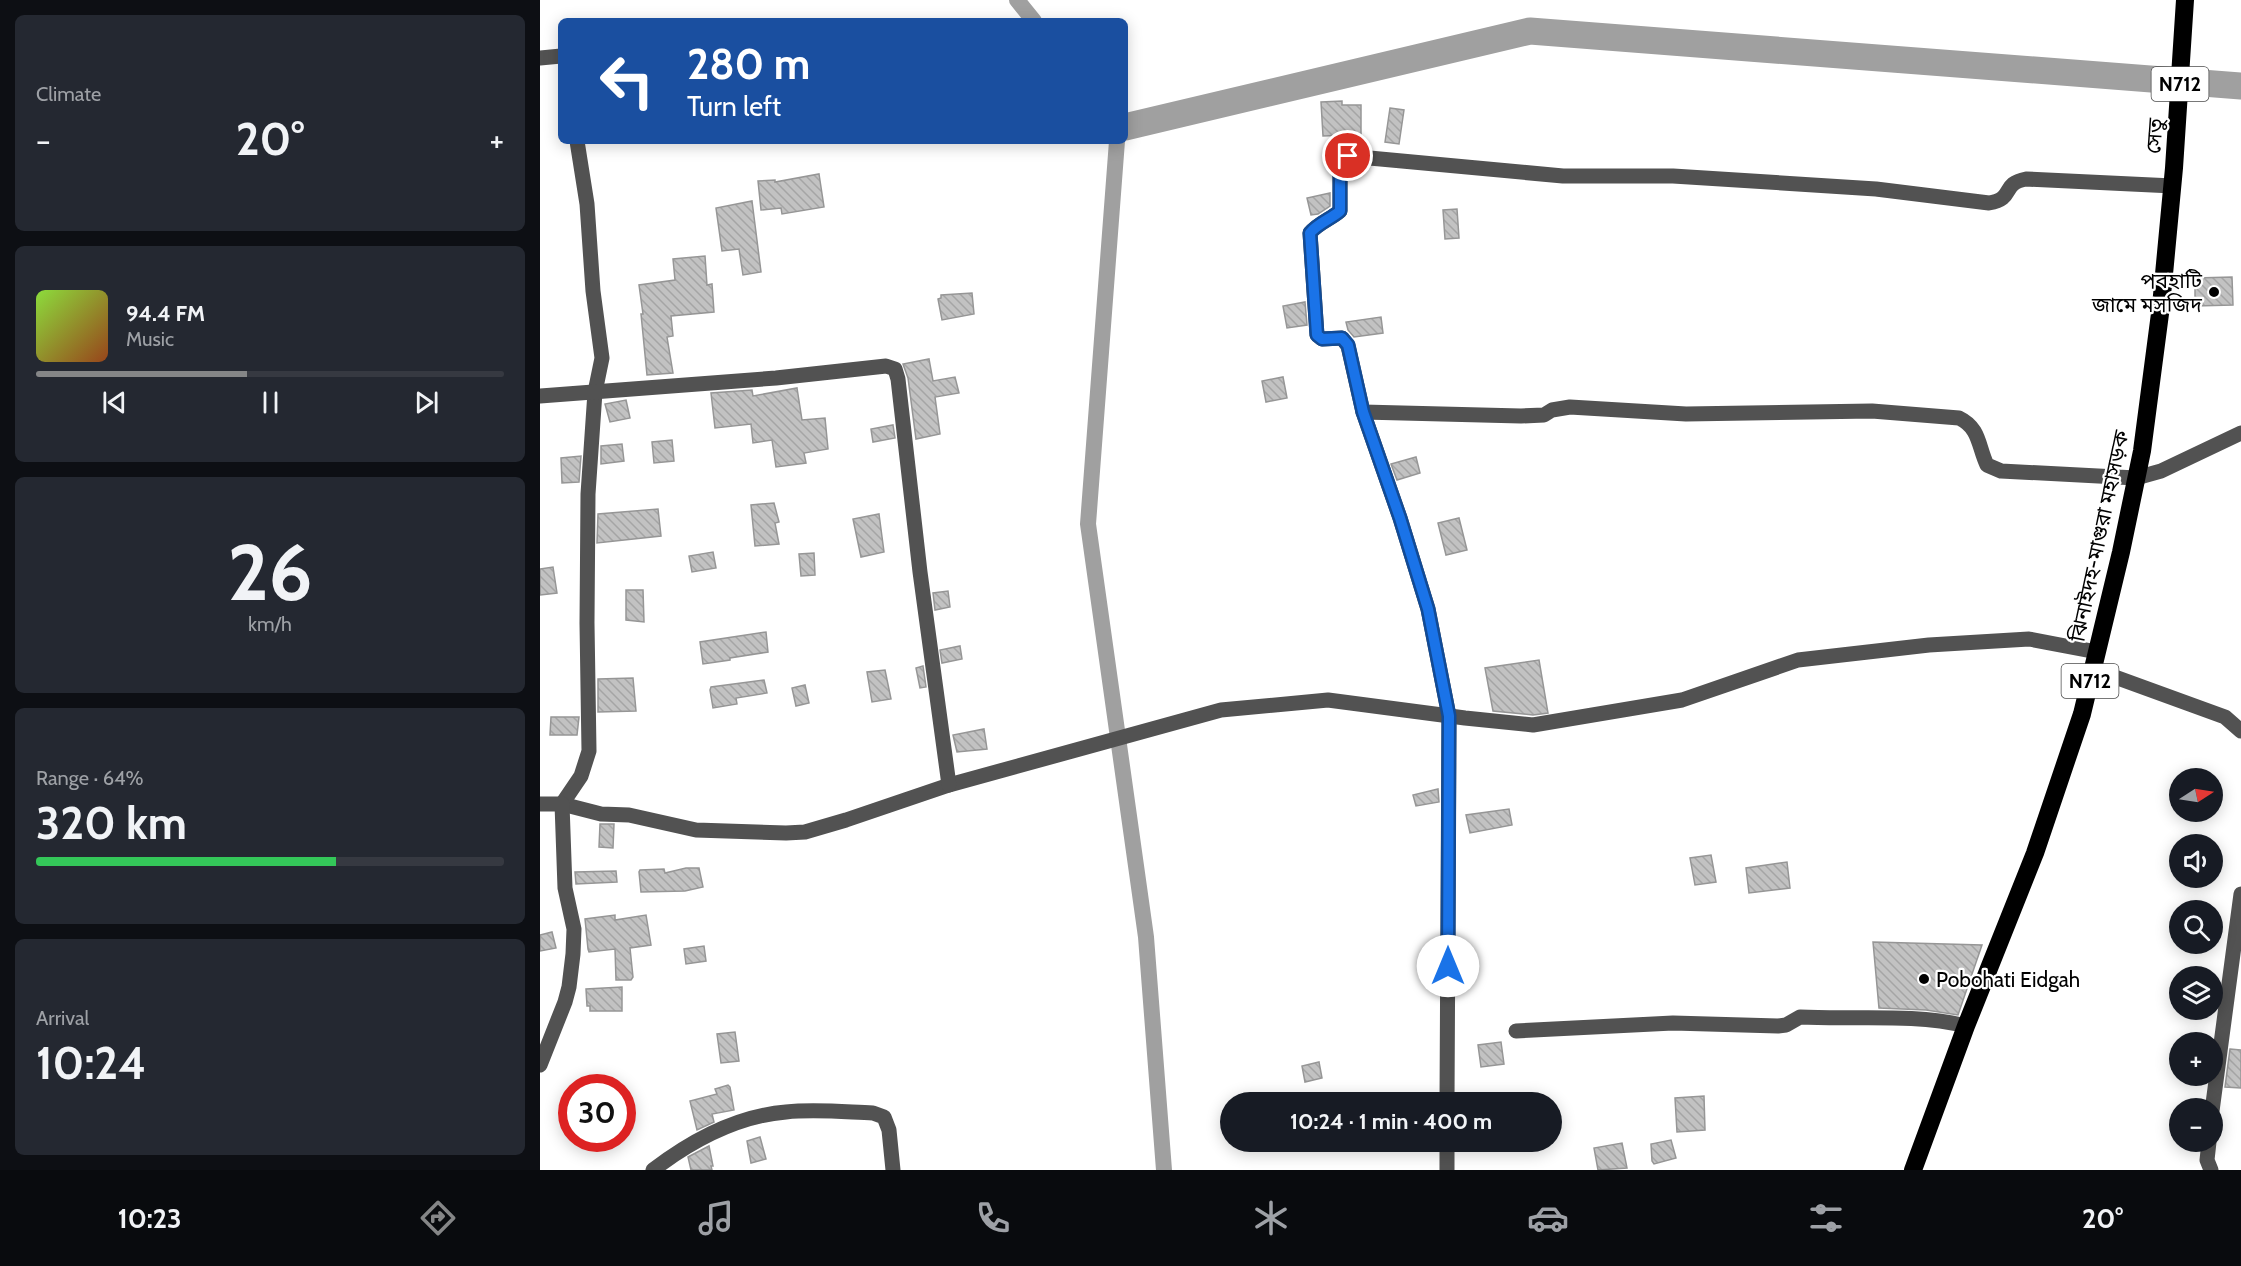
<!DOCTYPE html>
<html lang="en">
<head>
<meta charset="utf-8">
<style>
	:root { --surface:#171b24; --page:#242831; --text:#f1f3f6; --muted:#9ea1a6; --line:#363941; --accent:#858687 }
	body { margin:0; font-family:Cabin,"Noto Sans Bengali",sans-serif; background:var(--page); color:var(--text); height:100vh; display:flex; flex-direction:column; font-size:22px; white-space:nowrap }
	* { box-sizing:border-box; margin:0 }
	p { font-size:20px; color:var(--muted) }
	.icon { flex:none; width:33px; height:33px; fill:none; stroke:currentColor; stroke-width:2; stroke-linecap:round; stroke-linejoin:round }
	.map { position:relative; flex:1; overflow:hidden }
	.drawer { display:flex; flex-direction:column; gap:15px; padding:15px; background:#0d0f14; width:540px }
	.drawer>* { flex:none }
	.hud { position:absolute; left:18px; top:18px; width:570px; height:126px; border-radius:9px; box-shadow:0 3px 15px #0003; background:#1a4fa0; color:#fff; overflow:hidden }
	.needle { width:39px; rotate:78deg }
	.controls { position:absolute; left:1629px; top:768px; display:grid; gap:12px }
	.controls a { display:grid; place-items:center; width:54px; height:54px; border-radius:50%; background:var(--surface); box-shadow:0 3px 15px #0003; font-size:30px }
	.speed { position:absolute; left:18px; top:1074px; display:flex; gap:12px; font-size:30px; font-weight:700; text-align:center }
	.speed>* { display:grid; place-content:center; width:78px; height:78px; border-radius:50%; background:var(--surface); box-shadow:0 3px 15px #0003; line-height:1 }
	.speed .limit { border:9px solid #d22; background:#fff; color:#111 }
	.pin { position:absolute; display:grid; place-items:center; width:51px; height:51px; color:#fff; margin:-26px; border:3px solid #fff; border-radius:50%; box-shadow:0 2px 6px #0007 }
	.me { position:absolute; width:66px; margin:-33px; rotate:0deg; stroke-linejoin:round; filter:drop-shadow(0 0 4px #0008) }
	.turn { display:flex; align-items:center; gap:21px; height:126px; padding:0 30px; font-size:27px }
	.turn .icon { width:78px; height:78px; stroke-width:2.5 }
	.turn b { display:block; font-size:42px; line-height:51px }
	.big { font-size:45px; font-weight:700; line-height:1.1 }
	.drawer .tile { flex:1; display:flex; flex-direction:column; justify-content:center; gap:9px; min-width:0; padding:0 21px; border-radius:9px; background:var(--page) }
	.drawer .dial { align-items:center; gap:0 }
	.dial b { font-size:78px; line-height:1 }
	.song { display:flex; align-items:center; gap:18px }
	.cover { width:72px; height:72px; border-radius:9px; background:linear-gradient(135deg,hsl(90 70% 55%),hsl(20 70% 35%)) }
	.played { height:6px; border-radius:3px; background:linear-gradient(90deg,var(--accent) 45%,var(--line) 45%) }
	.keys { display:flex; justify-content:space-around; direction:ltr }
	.heat { display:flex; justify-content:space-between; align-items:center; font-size:33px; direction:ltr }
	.charge { height:9px; border-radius:4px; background:linear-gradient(90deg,#34c759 64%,var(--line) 0) }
	.trip { position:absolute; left:680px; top:1092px; width:342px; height:60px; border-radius:30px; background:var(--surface); box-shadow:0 3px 15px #0003; font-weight:700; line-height:60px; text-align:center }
	.dock { display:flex; height:96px; justify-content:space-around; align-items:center; background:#090b0e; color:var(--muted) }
	.dock .icon { width:42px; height:42px }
	.dock .on { color:var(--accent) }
	.dock b { font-size:27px; color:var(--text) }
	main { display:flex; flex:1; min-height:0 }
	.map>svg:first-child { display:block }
</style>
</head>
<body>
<main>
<section class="drawer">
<div class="tile"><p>Climate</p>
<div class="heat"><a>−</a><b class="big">20°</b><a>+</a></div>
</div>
<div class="tile">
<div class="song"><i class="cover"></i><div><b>94.4 FM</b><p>Music</p></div></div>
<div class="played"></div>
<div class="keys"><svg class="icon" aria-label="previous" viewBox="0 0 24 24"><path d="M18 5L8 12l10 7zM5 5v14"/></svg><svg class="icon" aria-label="pause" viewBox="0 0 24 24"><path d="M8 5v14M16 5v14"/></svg><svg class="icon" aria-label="next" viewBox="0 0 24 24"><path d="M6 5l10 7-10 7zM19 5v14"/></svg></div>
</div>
<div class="tile dial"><b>26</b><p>km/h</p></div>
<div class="tile"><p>Range · 64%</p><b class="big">320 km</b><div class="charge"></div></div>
<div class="tile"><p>Arrival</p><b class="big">10:24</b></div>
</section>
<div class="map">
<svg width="1701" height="1170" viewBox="0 0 1701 1170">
	<defs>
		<pattern id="building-back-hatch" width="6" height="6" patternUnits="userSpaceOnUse" patternTransform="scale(1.5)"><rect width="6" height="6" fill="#c2c2c2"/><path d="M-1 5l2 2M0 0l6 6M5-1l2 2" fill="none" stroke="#a5a5a5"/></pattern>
	</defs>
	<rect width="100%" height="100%" fill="#fff"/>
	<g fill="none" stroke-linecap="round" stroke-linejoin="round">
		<g stroke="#a0a0a0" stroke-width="16">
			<polyline points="477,0 494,21"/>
			<polyline points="577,141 548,524 606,937 624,1170"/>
		</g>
		<polyline stroke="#a0a0a0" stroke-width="27" points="585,127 990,31 1701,86"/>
	</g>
	<g fill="url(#building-back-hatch)" stroke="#969696" stroke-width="1.5">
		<polygon points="802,101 802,105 821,105 821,144 809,144 809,135 783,136 781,102"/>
		<polygon points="850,108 864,110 859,144 845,142"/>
		<polygon points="279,174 284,207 242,214 241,208 221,210 218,181 235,180 235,182"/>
		<polygon points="790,193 790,206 778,214 771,215 767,198"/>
		<polygon points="212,201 221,272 203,275 199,249 182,251 176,208"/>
		<polygon points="917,209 919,238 905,239 903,210"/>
		<polygon points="165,256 167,285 172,284 174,312 131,316 133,336 127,337 133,373 107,375 101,314 103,314 99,285 135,280 133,259"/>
		<polygon points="1692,277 1693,305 1655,306 1655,278"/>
		<polygon points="432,293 434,314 402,320 398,299 401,298 401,295"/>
		<polygon points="765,302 767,325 747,328 743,306"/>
		<polygon points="841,317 843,333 814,337 808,330 806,322"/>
		<polygon points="389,359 393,381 415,377 419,393 395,397 400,434 376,439 368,378 363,364"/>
		<polygon points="743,377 747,398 726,402 722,381"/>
		<polygon points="257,388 262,420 285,418 288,449 264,453 266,463 236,467 232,440 213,443 211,424 175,428 171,393 212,390 213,396"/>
		<polygon points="86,400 90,418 70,422 65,404"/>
		<polygon points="353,425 355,438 333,442 331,429"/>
		<polygon points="132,440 134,461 114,463 112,442"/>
		<polygon points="82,444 84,461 61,464 61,446"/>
		<polygon points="41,456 39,482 22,483 21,458"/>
		<polygon points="876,457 880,473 857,480 851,464"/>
		<polygon points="234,503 239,522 235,523 239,544 215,546 211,505"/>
		<polygon points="118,509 121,536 57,543 58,514"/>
		<polygon points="339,514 344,552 321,557 313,519"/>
		<polygon points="919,518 927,550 906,555 898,523"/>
		<polygon points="173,552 176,568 152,572 149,556"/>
		<polygon points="274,553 275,575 261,576 259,554"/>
		<polygon points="13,567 17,593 0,595 0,569"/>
		<polygon points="86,590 103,590 104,622 86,620"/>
		<polygon points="408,591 410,607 395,610 393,593"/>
		<polygon points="226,632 228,652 190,658 190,660 163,664 160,642"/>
		<polygon points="420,646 422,659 402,663 400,650"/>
		<polygon points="999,660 1008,713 993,715 953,711 945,668"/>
		<polygon points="383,666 386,687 380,688 376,668"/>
		<polygon points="345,670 351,699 332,702 327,672"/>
		<polygon points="93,678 96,711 58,712 58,679"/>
		<polygon points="224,680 227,693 196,698 197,704 173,708 170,690 171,687"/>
		<polygon points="265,685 269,703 256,706 252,688"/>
		<polygon points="11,717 39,717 37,735 10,735"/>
		<polygon points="444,729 447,749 417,752 413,735"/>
		<polygon points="898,789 899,802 876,806 873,795"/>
		<polygon points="969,809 972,825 930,833 926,815"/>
		<polygon points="60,824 74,824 73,848 59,847"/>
		<polygon points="1171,855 1176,882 1155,885 1150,858"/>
		<polygon points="1247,862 1250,888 1209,893 1206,868"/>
		<polygon points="146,868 159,868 163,887 145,891 101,892 99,872 100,870 124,869 125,873"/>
		<polygon points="76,871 77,882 36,884 35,872"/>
		<polygon points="75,915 75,920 106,915 111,945 90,948 93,977 91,980 76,980 75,949 49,952 48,949 45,919"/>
		<polygon points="12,932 16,948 0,951 0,935"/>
		<polygon points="1333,942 1442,945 1418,1015 1386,1010 1339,1008"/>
		<polygon points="164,946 166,961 146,964 144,949"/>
		<polygon points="82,987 82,1011 50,1011 50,1006 47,1006 46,989"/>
		<polygon points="195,1032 199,1061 181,1063 177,1034"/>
		<polygon points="961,1042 964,1064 941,1067 938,1045"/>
		<polygon points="1690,1049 1701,1050 1701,1088 1685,1087"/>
		<polygon points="779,1062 782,1078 765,1082 762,1066"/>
		<polygon points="188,1085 190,1087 194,1110 172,1114 174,1122 157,1130 150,1101 177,1094 175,1089"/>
		<polygon points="1164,1096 1165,1130 1137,1132 1135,1098"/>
		<polygon points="220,1137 226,1159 211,1163 207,1141"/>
		<polygon points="1131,1140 1136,1158 1114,1164 1112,1161 1111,1144"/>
		<polygon points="1082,1143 1087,1168 1058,1170 1054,1148"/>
		<polygon points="169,1146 173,1166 171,1166 172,1170 151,1170 148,1157"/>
	</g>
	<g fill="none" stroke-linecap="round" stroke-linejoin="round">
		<g stroke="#525252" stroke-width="15">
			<polyline points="0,58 21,56"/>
			<polyline points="37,141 47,204 53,291 62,358 55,392 48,494 47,623 49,751 41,776 22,804 61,814 89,815 156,830 246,833 265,832 306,820 409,785 681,710 788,700 925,718 993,725 1142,700 1258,660 1389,645 1489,639 1557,652"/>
			<polyline points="0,396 236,378 346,366 355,369 358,379 380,572 409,785"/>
			<path d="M823,412L981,416L1004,415L1012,410L1030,407L1146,414L1332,411L1419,418C1440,428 1438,446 1447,465L1461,471L1596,478L1621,471L1701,433"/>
			<polyline points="1553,669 1685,717 1701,731"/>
			<polyline points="0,804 22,804 25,888 34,929 33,954 29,987 25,1002 0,1065"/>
			<path d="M976,1031L1133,1023L1238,1026L1246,1025L1260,1017C1314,1020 1373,1013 1426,1026"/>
			<path d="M907,1102L909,716L888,609L860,518L823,412L808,346L802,338L782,339L777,335L770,233C778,223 791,219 800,211V165L803,158L808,156L1023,176H1133L1336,189L1449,203C1476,198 1460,184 1486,179L1633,186"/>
			<polyline points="1672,1111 1701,894"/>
			<polyline points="1669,1142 1667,1160 1671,1170"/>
			<path d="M113,1170C151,1141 198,1116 246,1112C275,1109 305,1112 333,1113L344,1117L349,1130L353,1170"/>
			<polyline points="907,1170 907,1142"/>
		</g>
		<polyline stroke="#000" stroke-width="18" points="1373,1170 1426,1026 1495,853 1542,714 1581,552 1602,451 1621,306 1634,168 1645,0"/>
	</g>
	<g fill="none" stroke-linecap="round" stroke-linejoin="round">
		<defs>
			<path id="route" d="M808,156L803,158L800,165V211C791,219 778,223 770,233L777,335L782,339L802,338L808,345L823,412L860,518L888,609L909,716L908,966"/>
		</defs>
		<use href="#route" stroke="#114b97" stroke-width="15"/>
		<use href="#route" stroke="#1a73e8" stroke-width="10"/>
	</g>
	<g fill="#000" stroke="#fff" stroke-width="2">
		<circle cx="1674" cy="292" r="6"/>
		<circle cx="1384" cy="979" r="6"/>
	</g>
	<g text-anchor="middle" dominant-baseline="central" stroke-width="4.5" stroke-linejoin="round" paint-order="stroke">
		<g fill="#fff" stroke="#4c4c4c" stroke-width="1.5">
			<rect x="1611.5" y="67" width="57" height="34" rx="4.5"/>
			<rect x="1521.5" y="664" width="57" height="34" rx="4.5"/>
		</g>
		<g font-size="20" font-weight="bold" fill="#000">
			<text x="1640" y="84">N712</text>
			<text x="1550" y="681">N712</text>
		</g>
		<g font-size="21" fill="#000" stroke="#fff">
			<text transform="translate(1614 136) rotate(-86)">সেতু</text>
			<text transform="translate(1559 536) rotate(-78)">ঝিনাইদহ-মাগুরা মহাসড়ক</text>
		</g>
		<g font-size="21" fill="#000" stroke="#fff" text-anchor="end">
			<text x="1662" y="280">পবহাটি<tspan x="1662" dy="24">জামে মসজিদ</tspan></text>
			<text x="1396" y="979" text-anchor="start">Pobohati Eidgah</text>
		</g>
	</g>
</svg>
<div class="controls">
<a><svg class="needle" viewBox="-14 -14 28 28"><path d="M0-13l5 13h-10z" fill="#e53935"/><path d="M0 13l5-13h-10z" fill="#9ea1a6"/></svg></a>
<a><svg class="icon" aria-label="sound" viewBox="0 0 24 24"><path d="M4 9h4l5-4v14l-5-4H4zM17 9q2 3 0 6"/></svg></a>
<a><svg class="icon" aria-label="search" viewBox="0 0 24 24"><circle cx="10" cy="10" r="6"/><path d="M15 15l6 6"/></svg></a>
<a><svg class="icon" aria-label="layers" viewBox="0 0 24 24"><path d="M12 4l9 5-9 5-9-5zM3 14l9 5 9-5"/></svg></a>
<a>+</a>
<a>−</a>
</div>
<div class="speed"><div class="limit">30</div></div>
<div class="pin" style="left:808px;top:156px;background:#d93025"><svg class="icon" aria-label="arrive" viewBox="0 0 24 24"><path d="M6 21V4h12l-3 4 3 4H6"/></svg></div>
<svg class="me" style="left:908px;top:966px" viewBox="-20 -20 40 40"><circle r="19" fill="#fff"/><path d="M0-13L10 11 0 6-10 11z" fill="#1a73e8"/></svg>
<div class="trip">10:24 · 1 min · 400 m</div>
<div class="hud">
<div class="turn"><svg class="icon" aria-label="left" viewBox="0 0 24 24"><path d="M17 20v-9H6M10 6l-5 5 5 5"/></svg><div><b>280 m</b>Turn left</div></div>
</div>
</div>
</main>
<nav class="dock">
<b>10:23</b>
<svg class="icon on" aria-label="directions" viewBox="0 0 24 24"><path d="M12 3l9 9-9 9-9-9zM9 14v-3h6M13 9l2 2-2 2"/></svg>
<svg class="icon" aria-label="music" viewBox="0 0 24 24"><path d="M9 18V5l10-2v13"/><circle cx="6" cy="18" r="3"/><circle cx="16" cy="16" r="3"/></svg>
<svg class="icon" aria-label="phone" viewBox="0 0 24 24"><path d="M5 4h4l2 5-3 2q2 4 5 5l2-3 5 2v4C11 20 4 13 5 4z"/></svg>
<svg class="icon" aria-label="climate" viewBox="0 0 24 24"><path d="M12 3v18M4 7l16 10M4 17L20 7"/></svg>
<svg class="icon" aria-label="car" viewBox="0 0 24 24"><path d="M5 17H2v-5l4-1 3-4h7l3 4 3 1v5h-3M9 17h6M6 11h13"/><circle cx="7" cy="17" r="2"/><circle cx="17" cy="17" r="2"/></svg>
<svg class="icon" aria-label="filters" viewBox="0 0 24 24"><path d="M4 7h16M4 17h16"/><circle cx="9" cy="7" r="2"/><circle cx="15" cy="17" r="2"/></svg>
<b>20°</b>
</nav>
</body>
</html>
